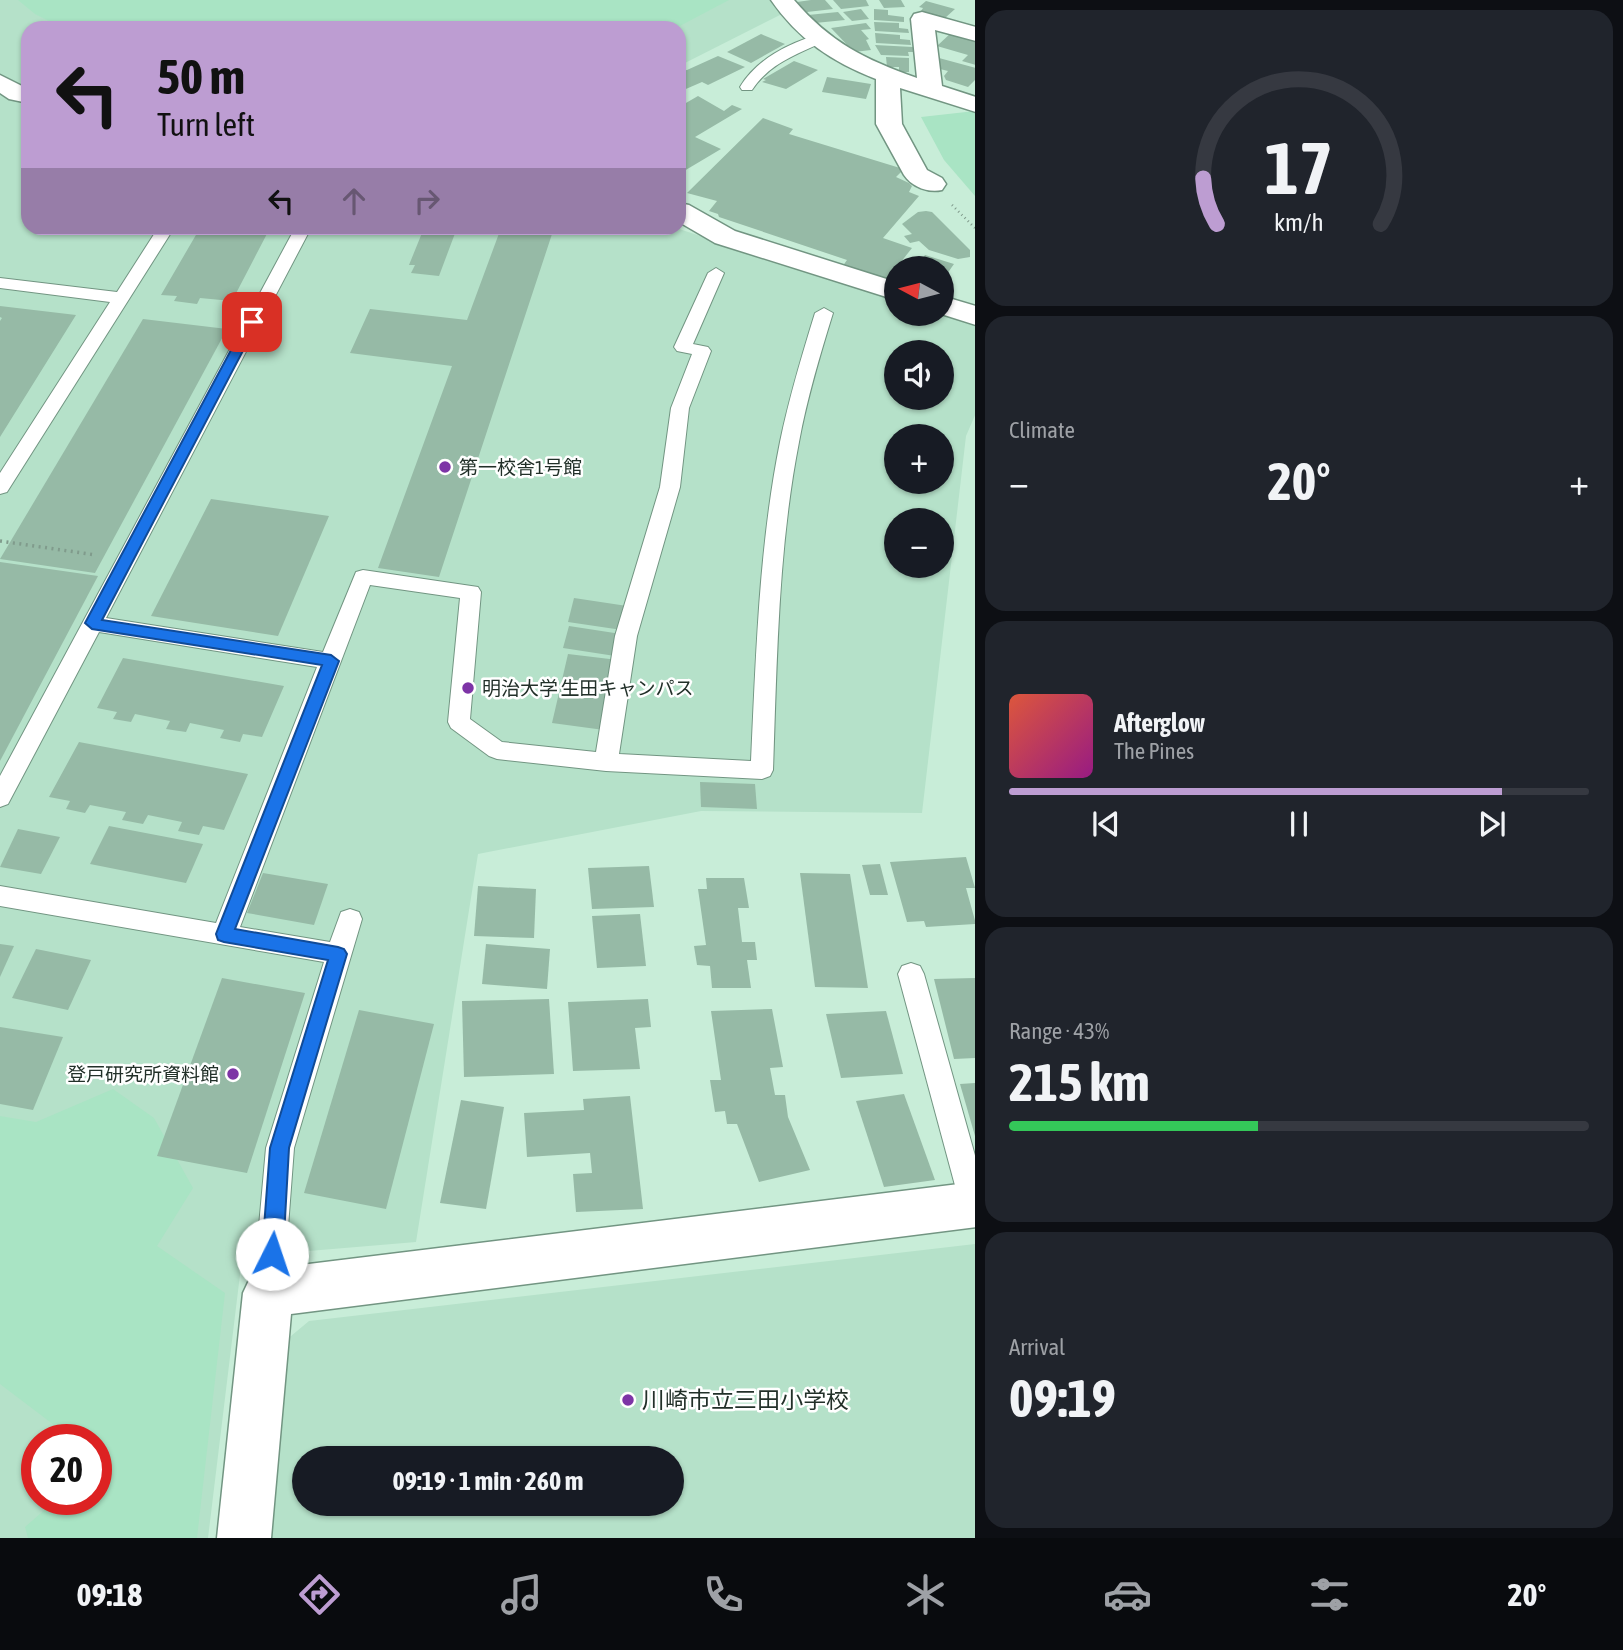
<!DOCTYPE html>
<html lang="en">
<head>
<meta charset="utf-8">
<style>
	:root { --surface:#171b24; --page:#20242c; --text:#f1f3f6; --muted:#9ea1a6; --line:#363941; --accent:#bd9dd2 }
	body { margin:0; font-family:"Asap Condensed","Noto Sans JP",sans-serif; background:var(--page); color:var(--text); height:100vh; display:flex; flex-direction:column; font-size:26px; white-space:nowrap }
	* { box-sizing:border-box; margin:0 }
	p { font-size:23px; color:var(--muted) }
	.icon { flex:none; width:38px; height:38px; fill:none; stroke:currentColor; stroke-width:2; stroke-linecap:round; stroke-linejoin:round }
	.map { position:relative; flex:1; overflow:hidden }
	.drawer { display:flex; flex-direction:column; gap:10px; padding:10px; background:#0d0f14; width:648px }
	.drawer>* { flex:none }
	.guide { position:absolute; left:21px; top:21px; width:665px; height:214px; border-radius:21px; box-shadow:0 2px 5px #0004; background:#bd9dd2; color:#111; overflow:hidden }
	.needle { width:46px; rotate:277deg }
	.buttons { position:absolute; left:884px; top:256px; display:grid; gap:14px }
	.buttons a { display:grid; place-items:center; width:70px; height:70px; border-radius:50%; background:var(--surface); box-shadow:0 2px 5px #0004; font-size:35px }
	.speed { position:absolute; left:21px; top:1424px; display:flex; gap:14px; font-size:35px; font-weight:700; text-align:center }
	.speed>* { display:grid; place-content:center; width:91px; height:91px; border-radius:50%; background:var(--surface); box-shadow:0 2px 5px #0004; line-height:1 }
	.speed .limit { border:10px solid #d22; background:#fff; color:#111 }
	.pin { position:absolute; display:grid; place-items:center; width:60px; height:60px; color:#fff; margin:-30px; border-radius:14px; box-shadow:0 4px 10px #0006 }
	.me { position:absolute; width:77px; margin:-38px; rotate:4deg; stroke-linejoin:round; filter:drop-shadow(0 0 5px #0008) }
	.turn { display:flex; align-items:center; gap:24px; height:147px; padding:0 21px; font-size:32px }
	.turn .icon { width:91px; height:91px; stroke-width:2.5 }
	.turn b { display:block; font-size:49px; line-height:60px }
	.lanes { display:flex; align-items:center; height:66px; padding:0 21px; background:#0003; justify-content:center; gap:35px; direction:ltr }
	.lanes .off { opacity:.35 }
	.big { font-size:52px; font-weight:700; line-height:1.1 }
	.drawer .card { flex:1; display:flex; flex-direction:column; justify-content:center; gap:10px; min-width:0; padding:0 24px; border-radius:21px; background:var(--page) }
	.drawer .dial { align-items:center; gap:0 }
	.dial svg { height:182px; overflow:visible; fill:none; stroke:var(--line); stroke-width:7; stroke-linecap:round; text-anchor:middle }
	.dial text { fill:var(--text); stroke:none }
	.song { display:flex; align-items:center; gap:21px }
	.cover { width:84px; height:84px; border-radius:10px; background:linear-gradient(135deg,hsl(10 70% 55%),hsl(310 70% 35%)) }
	.played { height:7px; border-radius:4px; background:linear-gradient(90deg,var(--accent) 85%,var(--line) 85%) }
	.keys { display:flex; justify-content:space-around; direction:ltr }
	.heat { display:flex; justify-content:space-between; align-items:center; font-size:38px; direction:ltr }
	.charge { height:10px; border-radius:5px; background:linear-gradient(90deg,#34c759 43%,var(--line) 0) }
	.trip { position:absolute; left:292px; top:1446px; width:392px; height:70px; border-radius:35px; background:var(--surface); box-shadow:0 2px 5px #0004; font-weight:700; line-height:70px; text-align:center }
	.dock { display:flex; height:112px; justify-content:space-around; align-items:center; background:#090b0e; color:var(--muted) }
	.dock .icon { width:49px; height:49px }
	.dock .selected { color:var(--accent) }
	.dock b { font-size:32px; color:var(--text) }
	main { display:flex; flex:1; min-height:0 }
	.map>svg:first-child { display:block }
</style>
</head>
<body>
<main>
<div class="map">
<svg width="976" height="1538" viewBox="0 0 976 1538">
	<rect width="100%" height="100%" fill="#c8edd8"/>
	<g fill="#b5e1c9" fill-rule="evenodd">
		<path d="M0,0H769L782,14L679,66V28H28V228H676L896,300V313H939L975,325L976,413L966,436L922,813L701,811L478,854L416,1242L273,1254L243,1250L208,1538H0ZM896,352H942V397H896ZM896,436H942V481H896ZM896,520H942V565H896ZM37,1440H96V1500H37Z"/>
		<path d="M975,1244V1538H268L285,1341L309,1321ZM304,1458H672V1503H304Z"/>
	</g>
	<g fill="#a9e4c4">
		<polygon points="18,0 729,0 676,28 63,28 35,14"/>
		<polygon points="975,111 975,196 944,160 921,117"/>
		<polygon points="113,1089 154,1118 193,1188 157,1246 225,1293 197,1538 28,1538 25,1527 56,1500 96,1500 96,1440 57,1440 58,1428 0,1384 0,1116 36,1122"/>
	</g>
	<g fill="#96baa6">
		<polygon points="811,0 825,0 833,9 807,12 797,2"/>
		<polygon points="833,0 866,0 869,6 841,9"/>
		<polygon points="879,0 901,0 905,7 884,8"/>
		<polygon points="926,1 955,9 945,18 921,11 923,8 919,7"/>
		<polygon points="861,9 869,19 852,21 843,12"/>
		<polygon points="874,9 888,10 888,15 904,17 904,22 874,20"/>
		<polygon points="838,12 845,20 815,23 808,15"/>
		<polygon points="874,22 899,23 899,28 908,29 909,33 875,31"/>
		<polygon points="866,23 871,29 861,30 869,39 866,40 871,50 854,52 831,28"/>
		<polygon points="952,32 976,39 976,65 962,61 968,55 937,46"/>
		<polygon points="875,33 900,35 900,39 910,40 911,45 876,43"/>
		<polygon points="761,34 785,44 751,63 727,52"/>
		<polygon points="875,45 913,47 913,52 908,52 909,56 881,55"/>
		<polygon points="718,56 745,67 708,85 702,82 679,92 679,71 687,70"/>
		<polygon points="886,57 909,58 909,72 899,72 899,67 887,67"/>
		<polygon points="939,58 976,68 976,79 968,87 946,80 944,76 948,71 940,69"/>
		<polygon points="794,61 818,70 786,89 762,82 766,80 763,79"/>
		<polygon points="827,77 871,84 866,99 822,92"/>
		<polygon points="698,96 724,111 732,105 742,109 695,137 721,149 679,174 679,107"/>
		<polygon points="763,118 793,129 789,134 900,168 902,171 896,177 909,183 912,186 909,192 919,196 883,238 912,248 885,282 842,267 847,260 719,217 718,214 709,211 717,201 687,193"/>
		<polygon points="926,211 932,212 970,250 970,257 958,259 929,250 919,241 910,243 904,236 912,234 902,224 918,212"/>
		<polygon points="200,228 270,228 232,301 200,298 197,304 174,301 177,296 161,295"/>
		<polygon points="424,228 457,228 439,276 411,273 415,265 409,265"/>
		<polygon points="501,228 554,228 439,577 378,568 452,366 350,353 370,309 467,320"/>
		<polygon points="925,255 954,264 942,281 942,268 915,268"/>
		<polygon points="0,306 76,315 0,437 0,321 2,318 0,317"/>
		<polygon points="143,319 227,329 95,573 0,559"/>
		<polygon points="211,499 329,516 278,636 151,616"/>
		<polygon points="0,562 98,576 0,761"/>
		<polygon points="574,598 627,606 622,630 568,622"/>
		<polygon points="569,626 621,634 615,656 563,648"/>
		<polygon points="568,654 618,660 604,730 552,723"/>
		<polygon points="123,658 284,686 262,737 243,734 240,742 220,738 224,730 190,723 186,732 166,729 170,721 135,714 131,722 113,719 117,712 97,708"/>
		<polygon points="79,742 248,774 224,830 203,826 199,835 178,831 182,822 148,815 143,824 122,820 126,812 90,805 85,813 66,809 70,801 49,797"/>
		<polygon points="700,782 755,784 757,809 701,807"/>
		<polygon points="109,826 203,844 186,883 90,864"/>
		<polygon points="18,829 60,837 41,874 0,867"/>
		<polygon points="966,857 975,888 966,888 976,924 926,927 924,921 907,922 890,862"/>
		<polygon points="880,864 888,895 870,895 862,865"/>
		<polygon points="649,866 654,907 592,909 588,868"/>
		<polygon points="263,873 328,884 314,925 247,913"/>
		<polygon points="800,873 850,874 868,988 815,987"/>
		<polygon points="706,878 744,878 749,908 738,908 742,942 755,942 757,960 747,960 751,988 712,988 710,966 697,965 694,946 706,945 698,889 707,889"/>
		<polygon points="478,886 536,889 534,938 474,936"/>
		<polygon points="640,914 646,966 597,968 592,916"/>
		<polygon points="0,944 14,946 0,977"/>
		<polygon points="486,944 550,949 547,989 482,984"/>
		<polygon points="36,949 91,960 68,1010 12,998"/>
		<polygon points="222,978 305,993 247,1173 157,1156"/>
		<polygon points="976,978 976,1058 954,1059 934,979"/>
		<polygon points="549,999 554,1074 464,1077 462,1001"/>
		<polygon points="648,999 651,1027 635,1028 640,1069 573,1071 568,1002"/>
		<polygon points="772,1009 783,1067 770,1068 775,1095 785,1095 788,1117 810,1170 759,1182 737,1124 727,1124 725,1111 715,1112 710,1080 721,1080 711,1011"/>
		<polygon points="359,1010 434,1024 386,1209 304,1193"/>
		<polygon points="886,1011 903,1074 841,1078 826,1014"/>
		<polygon points="0,1027 63,1037 33,1110 0,1104"/>
		<polygon points="976,1083 976,1136 975,1136 960,1084"/>
		<polygon points="904,1094 935,1180 884,1187 856,1101"/>
		<polygon points="630,1096 643,1209 576,1212 573,1174 592,1173 590,1153 527,1157 524,1113 584,1110 583,1099"/>
		<polygon points="461,1100 504,1107 486,1209 440,1203"/>
	</g>
	<g fill="none" stroke-linecap="round" stroke-linejoin="round">
		<defs>
			<g id="lane">
				<path d="M818,35L823,36V42C795,55 769,64 752,90H742L740,87C756,60 788,43 818,35Z"/>
				<polygon points="158,228 174,228 7,492 0,494 0,473 110,302 0,288 0,278 117,292"/>
				<path d="M295,228H311L106,618L323,652L356,572L363,570L478,587L481,592L470,719L502,742L596,752L615,636L660,487L671,408L692,354L677,351L674,347L708,273L716,268L724,273L693,344L708,347L711,351L689,408L680,487L637,636L619,754L751,761C756,655 759,546 780,442C789,398 802,355 815,313L824,308L833,313C820,355 807,398 799,442C778,549 777,661 773,770L770,776L762,779L606,771L497,759L489,756L451,728L448,722L460,598L370,585L240,927L330,942L341,912L350,909L359,912L362,919L294,1148L283,1293L278,1303L268,1307L258,1303L253,1293L266,1148L324,962L0,906V886L216,923L317,667L99,632L8,804L0,807V776Z"/>
				<polygon points="911,963 920,966 924,974 976,1159 974,1217 964,1213 960,1204 898,974 902,966"/>
			</g>
			<g id="street">
				<path d="M771,0H794C831,43 864,59 917,78L911,19L914,14L922,12L976,27V41L935,30L942,86L976,97V112L900,88L902,124L927,170L942,178L946,184L942,190C928,193 912,187 904,175L876,124V79C832,62 798,39 771,0Z"/>
				<polygon points="0,75 28,89 28,103 9,99 0,93"/>
				<polygon points="679,203 689,205 735,231 896,282 896,300 715,243 679,222"/>
				<polygon points="942,296 976,306 976,325 938,313 942,313"/>
				<polygon points="976,1182 976,1227 291,1314 271,1538 217,1538 243,1293 251,1276 268,1269"/>
			</g>
		</defs>
		<use href="#lane" stroke="#729582" stroke-width="2"/>
		<use href="#street" stroke="#729582" stroke-width="3"/>
		<polyline stroke="#809b8c" stroke-width="2.5" stroke-dasharray="1 3.5" stroke-linecap="butt" points="952,205 976,229"/>
		<polyline stroke="#809b8c" stroke-width="3.5" stroke-dasharray="2 4.5" stroke-linecap="butt" points="0,541 96,555"/>
		<use href="#lane" fill="#fff" fill-rule="evenodd"/>
		<use href="#street" fill="#fff" fill-rule="evenodd"/>
	</g>
	<polygon fill="#1a73e8" stroke="#114b97" stroke-width="2" points="252,319 258,322 102,620 331,655 339,661 235,929 338,947 344,949 347,954 289,1148 283,1254 280,1261 272,1264 265,1261 262,1254 270,1148 328,960 224,942 218,940 216,934 322,665 92,629 85,623 246,322"/>
	<g fill="#7d34a6" stroke="#fff" stroke-width="2.5">
		<circle cx="445" cy="467" r="7"/>
		<circle cx="468" cy="688" r="7"/>
		<circle cx="233" cy="1074" r="7"/>
		<circle cx="628" cy="1400" r="7"/>
	</g>
	<g text-anchor="middle" dominant-baseline="central" stroke-width="5" stroke-linejoin="round" paint-order="stroke">
		<g font-size="19" fill="#223029" stroke="#fff" text-anchor="start">
			<text x="459" y="467">第一校舎1号館</text>
			<text x="482" y="688">明治大学 生田キャンパス</text>
			<text x="219" y="1074" text-anchor="end">登戸研究所資料館</text>
		</g>
		<g font-size="23" fill="#223029" stroke="#fff" text-anchor="start">
			<text x="642" y="1400">川崎市立三田小学校</text>
		</g>
	</g>
</svg>
<div class="buttons">
<a><svg class="needle" viewBox="-14 -14 28 28"><path d="M0-13l5 13h-10z" fill="#e53935"/><path d="M0 13l5-13h-10z" fill="#9ea1a6"/></svg></a>
<a><svg class="icon" aria-label="sound" viewBox="0 0 24 24"><path d="M4 9h4l5-4v14l-5-4H4zM17 9q2 3 0 6"/></svg></a>
<a>+</a>
<a>−</a>
</div>
<div class="speed"><div class="limit">20</div></div>
<div class="pin" style="left:252px;top:322px;background:#d93025"><svg class="icon" aria-label="arrive" viewBox="0 0 24 24"><path d="M6 21V4h12l-3 4 3 4H6"/></svg></div>
<svg class="me" style="left:272px;top:1254px" viewBox="-20 -20 40 40"><circle r="19" fill="#fff"/><path d="M0-13L10 11 0 6-10 11z" fill="#1a73e8"/></svg>
<div class="trip">09:19 · 1 min · 260 m</div>
<div class="guide">
<div class="turn"><svg class="icon" aria-label="left" viewBox="0 0 24 24"><path d="M17 20v-9H6M10 6l-5 5 5 5"/></svg><div><b>50 m</b>Turn left</div></div>
<div class="lanes"><svg class="icon" aria-label="left" viewBox="0 0 24 24"><path d="M17 20v-9H6M10 6l-5 5 5 5"/></svg><svg class="icon off" aria-label="ahead" viewBox="0 0 24 24"><path d="M12 20V5M6 11l6-6 6 6"/></svg><svg class="icon off" aria-label="right" viewBox="0 0 24 24"><path d="M7 20v-9h11M14 6l5 5-5 5"/></svg></div>
</div>
</div>
<section class="drawer">
<div class="card dial"><svg viewBox="0 0 100 80">
<path d="M14 69A42 42 0 1 1 86 69"/>
<path d="M14 69A42 42 0 0 1 8 49" stroke="#bd9dd2"/>
<text x="50" y="56" font-size="32" font-weight="700">17</text>
<text x="50" y="72" font-size="11">km/h</text>
</svg></div>
<div class="card"><p>Climate</p>
<div class="heat"><a>−</a><b class="big">20°</b><a>+</a></div>
</div>
<div class="card">
<div class="song"><i class="cover"></i><div><b>Afterglow</b><p>The Pines</p></div></div>
<div class="played"></div>
<div class="keys"><svg class="icon" aria-label="previous" viewBox="0 0 24 24"><path d="M18 5L8 12l10 7zM5 5v14"/></svg><svg class="icon" aria-label="pause" viewBox="0 0 24 24"><path d="M8 5v14M16 5v14"/></svg><svg class="icon" aria-label="next" viewBox="0 0 24 24"><path d="M6 5l10 7-10 7zM19 5v14"/></svg></div>
</div>
<div class="card"><p>Range · 43%</p><b class="big">215 km</b><div class="charge"></div></div>
<div class="card"><p>Arrival</p><b class="big">09:19</b></div>
</section>
</main>
<nav class="dock">
<b>09:18</b>
<svg class="icon selected" aria-label="directions" viewBox="0 0 24 24"><path d="M12 3l9 9-9 9-9-9zM9 14v-3h6M13 9l2 2-2 2"/></svg>
<svg class="icon" aria-label="music" viewBox="0 0 24 24"><path d="M9 18V5l10-2v13"/><circle cx="6" cy="18" r="3"/><circle cx="16" cy="16" r="3"/></svg>
<svg class="icon" aria-label="phone" viewBox="0 0 24 24"><path d="M5 4h4l2 5-3 2q2 4 5 5l2-3 5 2v4C11 20 4 13 5 4z"/></svg>
<svg class="icon" aria-label="climate" viewBox="0 0 24 24"><path d="M12 3v18M4 7l16 10M4 17L20 7"/></svg>
<svg class="icon" aria-label="car" viewBox="0 0 24 24"><path d="M5 17H2v-5l4-1 3-4h7l3 4 3 1v5h-3M9 17h6M6 11h13"/><circle cx="7" cy="17" r="2"/><circle cx="17" cy="17" r="2"/></svg>
<svg class="icon" aria-label="filters" viewBox="0 0 24 24"><path d="M4 7h16M4 17h16"/><circle cx="9" cy="7" r="2"/><circle cx="15" cy="17" r="2"/></svg>
<b>20°</b>
</nav>
</body>
</html>
